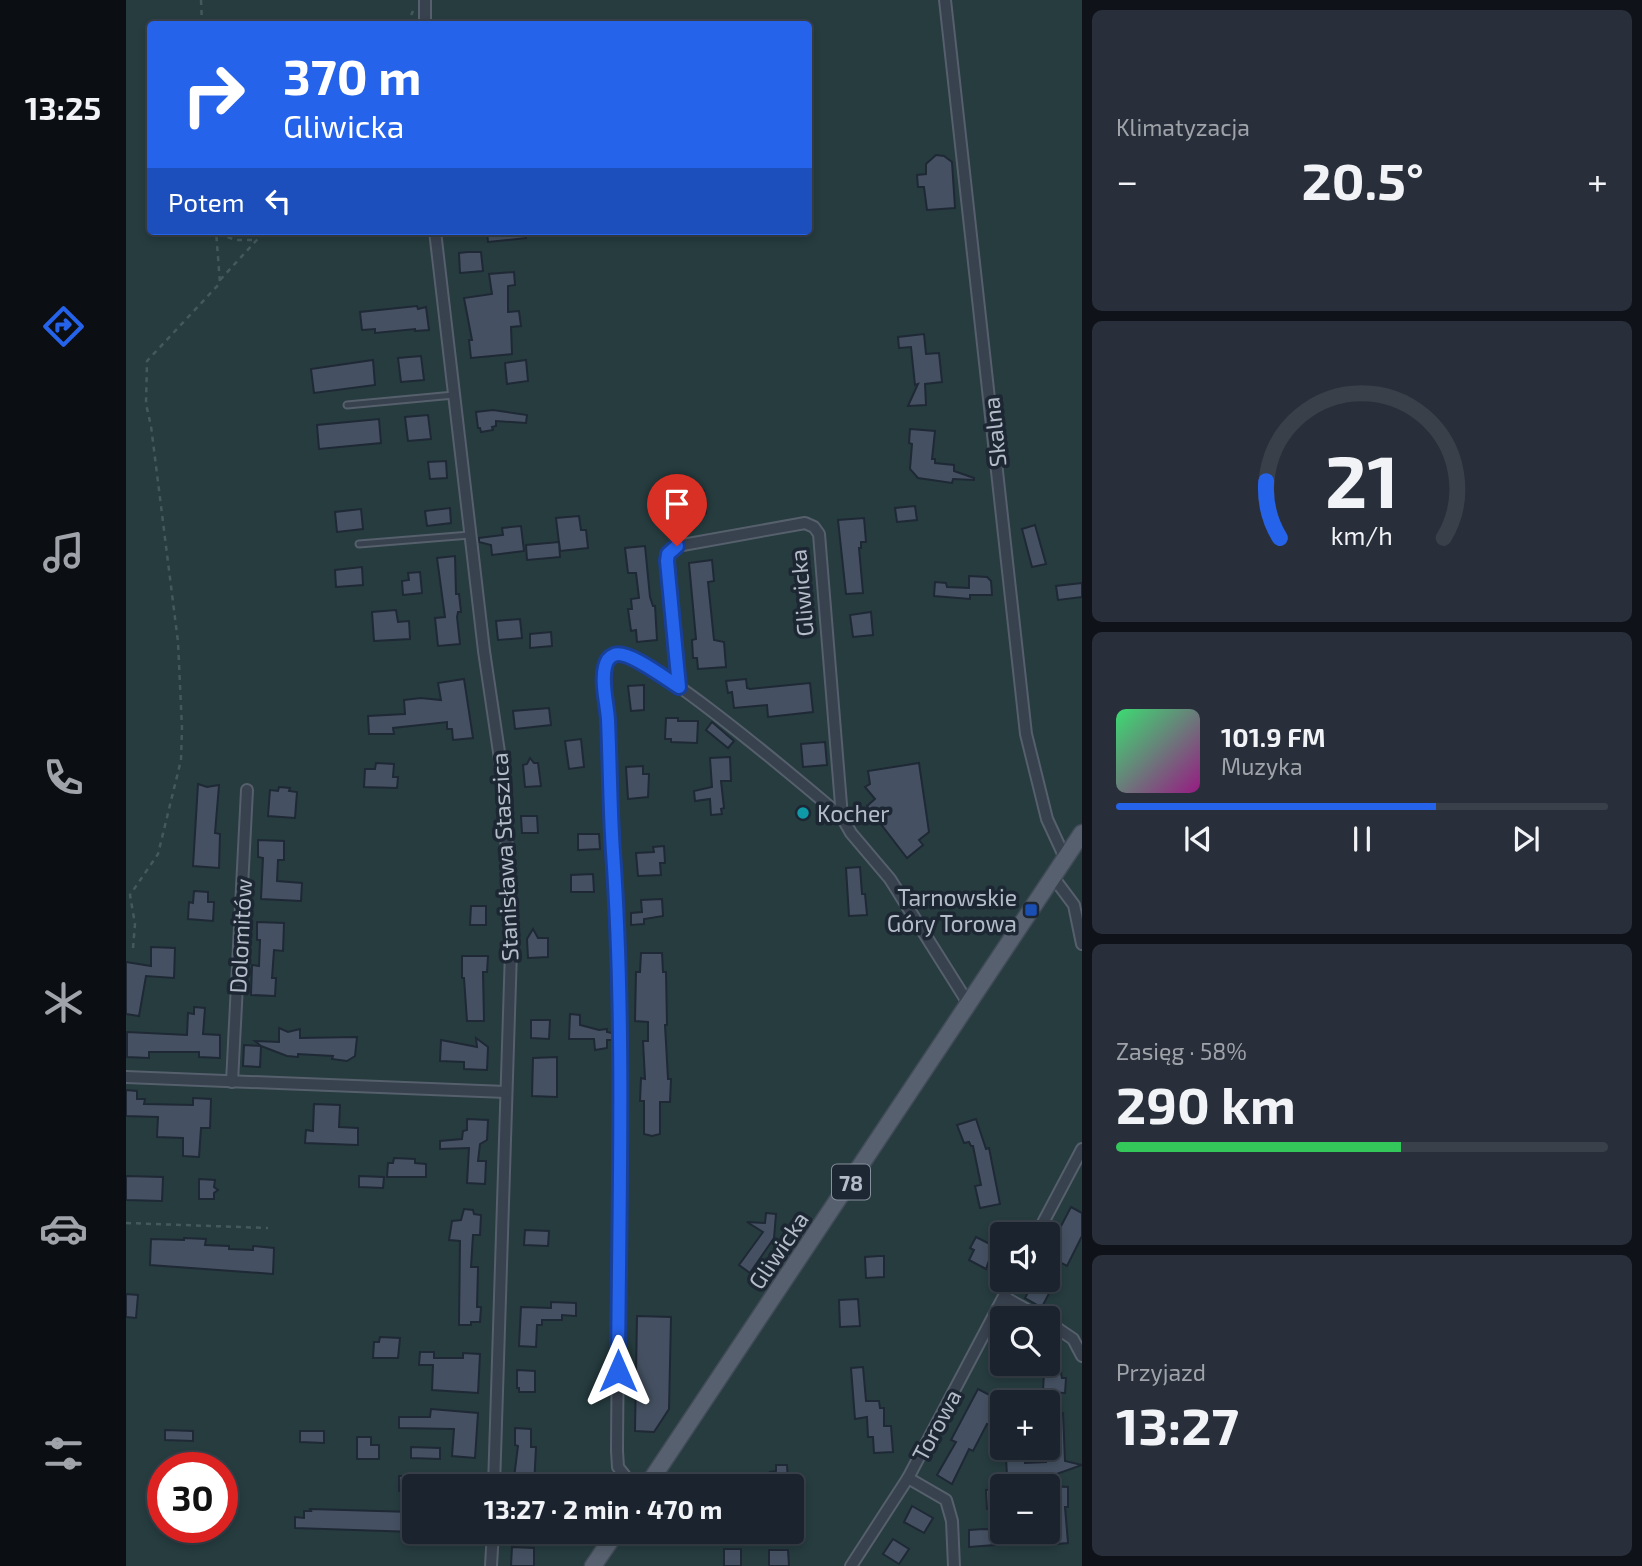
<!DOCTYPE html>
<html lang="pl">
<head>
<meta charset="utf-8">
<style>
	:root { --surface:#1b232e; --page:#282f3a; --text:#f1f3f6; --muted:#a0a4aa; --line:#39404a; --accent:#2563eb }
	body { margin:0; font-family:"Exo 2",sans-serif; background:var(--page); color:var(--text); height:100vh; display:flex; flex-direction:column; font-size:26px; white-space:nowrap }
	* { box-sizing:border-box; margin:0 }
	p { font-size:23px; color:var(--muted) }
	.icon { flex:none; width:38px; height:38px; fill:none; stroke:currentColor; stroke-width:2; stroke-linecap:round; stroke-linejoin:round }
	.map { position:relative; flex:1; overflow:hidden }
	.sheet { display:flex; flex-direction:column; gap:10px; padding:10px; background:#0f1319; width:560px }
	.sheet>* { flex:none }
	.banner { position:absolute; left:21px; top:21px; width:665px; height:214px; border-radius:7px; box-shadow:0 4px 10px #0003,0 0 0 2px var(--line); background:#2563eb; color:#fff; overflow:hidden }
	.controls { position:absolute; left:864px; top:1222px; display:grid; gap:14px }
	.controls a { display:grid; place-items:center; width:70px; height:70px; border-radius:7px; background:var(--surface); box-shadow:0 4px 10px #0003,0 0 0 2px var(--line); font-size:35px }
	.speed { position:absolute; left:21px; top:1452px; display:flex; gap:14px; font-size:35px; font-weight:700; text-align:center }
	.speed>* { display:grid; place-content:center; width:91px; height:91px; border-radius:50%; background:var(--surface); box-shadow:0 4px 10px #0003,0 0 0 2px var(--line); line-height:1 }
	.speed .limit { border:10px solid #d22; background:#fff; color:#111 }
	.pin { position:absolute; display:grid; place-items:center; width:60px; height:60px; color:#fff; margin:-72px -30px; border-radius:50% 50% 50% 0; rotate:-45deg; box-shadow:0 0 7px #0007 }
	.pin .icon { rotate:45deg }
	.me { position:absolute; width:77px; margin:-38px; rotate:0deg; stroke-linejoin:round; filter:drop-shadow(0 0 5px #0008) }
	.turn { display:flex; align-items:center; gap:24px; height:147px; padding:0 21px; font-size:32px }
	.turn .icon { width:91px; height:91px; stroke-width:2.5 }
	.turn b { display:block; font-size:49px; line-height:60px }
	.then { display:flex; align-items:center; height:66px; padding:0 21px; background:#0003; gap:14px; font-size:26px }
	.big { font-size:52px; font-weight:700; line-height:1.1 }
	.sheet .widget { flex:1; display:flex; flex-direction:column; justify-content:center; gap:10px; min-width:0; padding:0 24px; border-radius:10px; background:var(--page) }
	.sheet .dial { align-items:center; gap:0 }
	.dial svg { height:182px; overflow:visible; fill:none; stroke:var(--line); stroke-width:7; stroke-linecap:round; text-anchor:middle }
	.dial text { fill:var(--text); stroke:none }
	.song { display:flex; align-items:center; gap:21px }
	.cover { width:84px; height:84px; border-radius:10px; background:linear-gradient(135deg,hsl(140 70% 55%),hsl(310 70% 35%)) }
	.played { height:7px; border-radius:4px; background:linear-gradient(90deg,var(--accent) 65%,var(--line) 65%) }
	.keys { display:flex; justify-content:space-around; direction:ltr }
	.heat { display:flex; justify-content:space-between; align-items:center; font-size:38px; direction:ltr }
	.charge { height:10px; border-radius:5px; background:linear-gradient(90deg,#34c759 58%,var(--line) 0) }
	.trip { position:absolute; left:276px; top:1474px; width:402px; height:70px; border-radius:7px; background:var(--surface); box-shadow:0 4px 10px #0003,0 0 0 2px var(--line); font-weight:700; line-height:70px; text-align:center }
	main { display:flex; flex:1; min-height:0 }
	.dock { display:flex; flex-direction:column; width:126px; justify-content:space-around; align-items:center; background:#0b0e12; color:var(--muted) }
	.dock .icon { width:49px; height:49px }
	.dock .active { color:var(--accent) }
	.dock b { font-size:32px; color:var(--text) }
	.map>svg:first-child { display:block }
</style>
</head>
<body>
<main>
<nav class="dock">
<b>13:25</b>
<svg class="icon active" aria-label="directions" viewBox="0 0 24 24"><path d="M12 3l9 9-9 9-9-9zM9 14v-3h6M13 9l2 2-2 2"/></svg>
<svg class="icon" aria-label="music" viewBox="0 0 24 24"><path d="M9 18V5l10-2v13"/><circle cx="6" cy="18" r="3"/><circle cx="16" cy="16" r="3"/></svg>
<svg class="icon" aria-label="phone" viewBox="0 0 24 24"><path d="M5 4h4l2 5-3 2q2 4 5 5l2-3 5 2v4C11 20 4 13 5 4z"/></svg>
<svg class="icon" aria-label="climate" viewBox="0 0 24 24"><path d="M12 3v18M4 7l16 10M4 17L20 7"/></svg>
<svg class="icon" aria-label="car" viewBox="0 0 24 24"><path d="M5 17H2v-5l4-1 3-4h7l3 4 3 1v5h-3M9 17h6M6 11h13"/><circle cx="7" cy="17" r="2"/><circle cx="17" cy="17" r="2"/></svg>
<svg class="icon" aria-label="filters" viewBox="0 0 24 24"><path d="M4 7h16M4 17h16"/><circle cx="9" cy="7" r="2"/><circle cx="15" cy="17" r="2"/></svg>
</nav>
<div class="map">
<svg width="956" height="1566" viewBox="0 0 956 1566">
	<rect width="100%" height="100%" fill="#242f3e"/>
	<path fill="#263c3f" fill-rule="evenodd" d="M0,0H956V1566H0ZM24,24H682V231H24ZM877,1234H922V1279H877ZM877,1318H922V1363H877ZM877,1402H922V1447H877ZM37,1468H96V1528H37ZM289,1486H667V1531H289ZM877,1486H922V1531H877Z"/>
	<g fill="#455162" stroke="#1f2835" stroke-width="2">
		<polygon points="810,155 818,156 826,162 829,208 801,210 798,187 792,187 791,175 800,174 800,164"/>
		<polygon points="361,231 400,231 400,238 362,242"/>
		<polygon points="342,252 355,252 357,271 334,273 333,253"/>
		<polygon points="388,272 389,285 382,286 382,312 393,311 395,326 385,327 386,354 345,358 343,340 346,340 338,298 366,294 363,274"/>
		<polygon points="291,306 292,309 300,307 303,330 289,331 289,329 249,333 249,329 236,330 234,312"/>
		<polygon points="798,334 800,354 813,353 816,382 799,384 800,405 782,406 792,384 789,385 785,347 773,348 772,337"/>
		<polygon points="295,356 298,380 275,382 272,358"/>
		<polygon points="247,360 249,385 188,393 185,369"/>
		<polygon points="400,360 402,381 381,384 379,363"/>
		<polygon points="367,410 401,415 400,423 370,421 370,426 366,427 367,430 355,432 354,428 352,428 350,412"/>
		<polygon points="302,415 305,439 282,441 279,417"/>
		<polygon points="253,419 255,443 193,449 191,425"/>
		<polygon points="784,429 809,431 806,459 809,459 809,463 828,465 828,471 848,478 848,480 827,479 826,483 792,478 784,469 786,444 783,443"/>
		<polygon points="320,461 321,478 304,479 302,462"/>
		<polygon points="563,487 564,489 571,489 571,492 578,491 580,513 569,514 569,522 552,524 549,491"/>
		<polygon points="789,506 791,520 771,522 769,508"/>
		<polygon points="324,508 325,523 301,526 299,511"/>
		<polygon points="235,509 237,529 211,532 209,512"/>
		<polygon points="453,516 455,530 460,530 462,548 434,551 430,518"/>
		<polygon points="738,518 740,542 735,542 735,548 733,548 737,593 720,594 712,520"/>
		<polygon points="909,525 920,564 906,567 896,529"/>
		<polygon points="395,526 398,551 366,555 365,545 353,542 353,538 377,535 376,528"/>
		<polygon points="433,542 434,557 401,560 400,545"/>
		<polygon points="519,546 524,597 527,606 529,606 531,640 511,642 510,630 505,631 502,609 506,609 505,599 513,598 510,573 502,573 499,548"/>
		<polygon points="329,556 330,594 333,594 335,612 332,612 331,617 334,644 312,646 309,618 319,617 311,558"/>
		<polygon points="586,560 588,581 582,582 588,640 598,642 600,667 572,669 571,658 567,658 566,640 570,639 563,563"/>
		<polygon points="236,567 237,585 210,587 209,570"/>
		<polygon points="294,572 296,593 277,595 276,581 283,580 282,573"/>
		<polygon points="843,576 861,577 865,581 866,595 844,595 844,599 808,596 809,582 820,583 821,587 843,588"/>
		<polygon points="956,583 956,597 932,600 930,586"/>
		<polygon points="270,610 272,622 283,621 284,639 248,641 246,612"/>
		<polygon points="745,612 747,635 727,637 724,615"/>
		<polygon points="394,619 396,638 372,640 370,621"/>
		<polygon points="425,632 426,646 404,648 404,634"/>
		<polygon points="338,679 347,738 327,740 326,729 321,729 321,722 267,728 268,734 243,734 242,716 279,714 278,700 295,698 315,700 312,683"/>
		<polygon points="620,679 621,688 624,689 684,683 687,712 642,717 641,705 608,708 606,692 602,693 600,681"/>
		<polygon points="518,685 518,710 505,711 502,686"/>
		<polygon points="423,708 425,725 389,729 387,711"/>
		<polygon points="540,718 552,718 552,721 572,721 571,743 545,742 545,739 539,739"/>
		<polygon points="586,722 608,741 602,748 580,730"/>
		<polygon points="455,739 458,767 443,769 439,741"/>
		<polygon points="699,742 701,765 677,767 675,744"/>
		<polygon points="604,757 605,781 595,781 598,808 595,809 596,814 585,815 584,799 569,801 568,791 586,787 584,758"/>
		<polygon points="404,758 408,763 412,763 415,786 399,787 397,765 401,764"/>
		<polygon points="250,763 268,764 267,777 272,777 271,788 238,787 239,769 249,769"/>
		<polygon points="793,763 803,832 793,840 797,845 781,858 741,806 749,799 739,787 744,784 742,771"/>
		<polygon points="517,766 517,774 523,774 522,797 502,799 500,767"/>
		<polygon points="72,784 81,787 93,785 89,833 94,834 93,868 67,866"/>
		<polygon points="153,787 164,788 163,791 171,792 169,818 142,816 144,790 152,791"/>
		<polygon points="395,816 411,816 412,833 396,833"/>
		<polygon points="452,834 473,834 474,849 452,850"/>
		<polygon points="132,840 158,841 158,860 152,860 151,881 176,883 175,901 135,899 137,858 132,857"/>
		<polygon points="538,846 539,863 534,863 535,875 512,876 510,853 528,852 527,847"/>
		<polygon points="734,867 736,894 739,894 741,915 723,916 720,868"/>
		<polygon points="467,874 468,892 445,892 445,875"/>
		<polygon points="68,891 82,892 82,902 88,902 87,921 62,919 63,902 67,903"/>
		<polygon points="536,899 537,916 518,919 518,924 505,925 505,913 516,912 515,900"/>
		<polygon points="345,906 360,906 360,925 344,925"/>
		<polygon points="131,922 158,923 157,951 148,950 146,978 150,978 149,996 125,995 126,965 133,966 134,940 131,940"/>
		<polygon points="407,929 412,938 422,938 422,957 402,958 401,939"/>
		<polygon points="25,947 49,948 48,978 20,976 13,1016 0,1014 0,962 25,966"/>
		<polygon points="515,953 536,953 537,972 540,972 541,1025 539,1025 542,1079 545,1079 544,1102 534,1102 534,1134 526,1136 518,1134 518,1101 514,1101 515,1078 519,1079 517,1041 522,1041 522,1022 509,1021 510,972 514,972"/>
		<polygon points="336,956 362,956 361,972 357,972 358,1021 341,1021 338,978 336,978"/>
		<polygon points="68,1007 79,1008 77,1034 94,1035 94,1058 73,1057 73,1052 23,1052 23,1058 1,1057 1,1032 61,1035 62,1013 68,1014"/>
		<polygon points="444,1014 454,1015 454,1025 473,1030 481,1029 481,1032 486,1033 486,1040 481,1040 481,1048 469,1050 468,1039 443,1039"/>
		<polygon points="405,1020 424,1020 423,1039 405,1038"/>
		<polygon points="153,1028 162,1032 174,1029 174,1038 231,1037 229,1056 221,1061 206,1059 207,1056 172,1054 172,1057 161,1056 135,1046 134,1067 117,1066 118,1045 135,1046 129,1041 153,1042"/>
		<polygon points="350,1038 362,1047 361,1070 338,1069 338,1062 314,1061 315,1040 351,1047"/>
		<polygon points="431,1057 431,1097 406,1096 407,1058"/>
		<polygon points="0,1090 11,1091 11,1099 19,1099 18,1104 67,1105 67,1098 85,1099 84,1128 75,1128 73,1157 57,1156 57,1138 31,1137 32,1117 0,1116"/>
		<polygon points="188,1104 214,1105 213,1127 232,1128 232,1145 179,1143 180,1130 187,1131"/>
		<polygon points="341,1119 362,1120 361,1140 354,1144 352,1161 360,1161 359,1184 341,1183 343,1148 314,1149 314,1141 336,1139 337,1131 341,1130"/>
		<polygon points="850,1119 860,1149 863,1148 874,1204 854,1208 849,1186 855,1185 847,1146 845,1146 843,1142 838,1143 831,1125"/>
		<polygon points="268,1158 289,1159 289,1163 300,1164 300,1177 261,1177 262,1163 267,1163"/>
		<polygon points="0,1176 37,1177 36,1201 0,1200"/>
		<polygon points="233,1176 258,1177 257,1188 233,1187"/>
		<polygon points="73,1179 89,1180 88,1187 92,1190 88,1193 88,1199 73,1199"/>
		<polygon points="945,1207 956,1213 956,1236 941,1266 922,1256 922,1251"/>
		<polygon points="338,1209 347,1210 348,1214 355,1215 354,1235 347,1235 345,1267 352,1267 351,1307 355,1307 354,1322 345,1322 345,1325 333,1325 334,1241 323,1240 326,1221 335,1220"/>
		<polygon points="640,1213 650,1214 648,1238 624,1273 613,1265 637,1232 621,1222 639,1223"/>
		<polygon points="399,1230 423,1231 422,1246 398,1245"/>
		<polygon points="850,1237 868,1246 860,1269 843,1260 848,1250 844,1248"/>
		<polygon points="58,1238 80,1239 79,1245 103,1246 103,1249 127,1250 127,1246 148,1248 147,1274 24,1265 25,1239 58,1240"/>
		<polygon points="753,1256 758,1256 758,1277 740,1278 739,1257"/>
		<polygon points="909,1279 923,1279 929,1282 917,1305 913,1306 899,1298"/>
		<polygon points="0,1294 12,1295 10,1318 0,1317"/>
		<polygon points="732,1299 734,1326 714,1327 713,1300"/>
		<polygon points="425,1302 450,1303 450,1316 436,1315 436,1320 416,1320 416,1325 411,1325 410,1347 393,1346 395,1307 425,1308"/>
		<polygon points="511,1316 545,1317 543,1409 528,1432 509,1431"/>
		<polygon points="254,1337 274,1338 272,1358 247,1358 248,1342 253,1342"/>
		<polygon points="294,1352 308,1352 308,1358 337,1358 337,1353 354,1354 352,1393 306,1390 307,1365 293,1365"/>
		<polygon points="737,1367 740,1401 753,1401 754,1408 758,1408 758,1426 765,1426 767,1452 748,1453 747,1437 742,1437 741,1417 729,1419 725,1368"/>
		<polygon points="391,1370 409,1371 409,1392 393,1392 393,1388 391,1388"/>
		<polygon points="918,1371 935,1373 936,1378 940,1378 939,1393 917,1392"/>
		<polygon points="852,1389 877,1402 877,1433 861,1424 847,1451 843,1449 826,1484 811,1475 830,1442 825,1440"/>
		<polygon points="305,1409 352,1413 349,1458 326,1456 328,1429 273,1428 273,1417 304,1417"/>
		<polygon points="937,1413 939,1461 956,1465 925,1476 881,1477 880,1457 898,1457 899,1463 920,1462 921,1456 905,1447 922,1447 922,1414"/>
		<polygon points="389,1428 405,1429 405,1447 410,1447 408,1486 387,1486 392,1446 389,1445"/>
		<polygon points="39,1430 67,1431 67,1441 39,1440"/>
		<polygon points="174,1431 198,1431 198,1443 174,1442"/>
		<polygon points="231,1437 245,1437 245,1445 253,1445 253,1459 231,1459"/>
		<polygon points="285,1447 314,1448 314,1459 285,1458"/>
		<polygon points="650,1465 661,1465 662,1482 647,1483 644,1472 650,1471"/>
		<polygon points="273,1476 289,1476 289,1492 273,1491"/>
		<polygon points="922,1486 942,1487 942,1507 939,1507 942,1543 918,1545 917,1531 922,1531"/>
		<polygon points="877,1489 877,1508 861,1509 860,1490"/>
		<polygon points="786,1506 807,1518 798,1533 778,1522"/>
		<polygon points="184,1509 286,1512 289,1514 289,1532 169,1528 169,1517 178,1518 178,1511 185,1511"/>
		<polygon points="858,1529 869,1530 869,1545 843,1547 843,1530"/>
		<polygon points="767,1539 783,1549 773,1564 757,1554"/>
		<polygon points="386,1547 408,1548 408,1566 385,1566"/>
		<rect x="598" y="1549" width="17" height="17"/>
		<polygon points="643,1550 662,1550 663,1566 643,1566"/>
	</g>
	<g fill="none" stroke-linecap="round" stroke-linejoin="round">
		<defs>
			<g id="lane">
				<polyline points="221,405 328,395"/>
				<polyline points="233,544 344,535"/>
			</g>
			<g id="street">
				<polyline points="819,0 900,734 921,819 939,858"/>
				<polyline points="299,24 299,0"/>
				<polyline points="309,231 358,651 378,786 385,951 368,1486"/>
				<polyline points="553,687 542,554 551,546 679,523 688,527 693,534 716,817"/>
				<polyline points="927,877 948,905 956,944"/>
				<polyline points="0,1077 380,1092"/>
				<polyline points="106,1082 121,790"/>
				<polyline points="911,1234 956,1149"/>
				<polyline points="878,1297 916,1318"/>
				<polyline points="922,1322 947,1339 956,1356"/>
				<polyline points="782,1478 820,1500 826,1521 828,1566"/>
				<path d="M507,1486L492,1467L491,1451C492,1259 499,1065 488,874C487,852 485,830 484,808C482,778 484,747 482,716C481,701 475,682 479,667C480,662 483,657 488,655C514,643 688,794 716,817L725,833L764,879L842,1003"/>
				<polyline points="365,1566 367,1531"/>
				<polyline points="725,1566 782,1478 887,1279"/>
			</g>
			<g id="primary">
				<polyline points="521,1486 956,833"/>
				<polyline points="467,1566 491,1531"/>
			</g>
		</defs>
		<use href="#lane" stroke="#565f6c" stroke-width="9"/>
		<use href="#street" stroke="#565f6c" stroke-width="14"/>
		<use href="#primary" stroke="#414a57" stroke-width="19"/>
		<g stroke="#44595c" stroke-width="2.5" stroke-dasharray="5 5" stroke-linecap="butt">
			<polyline points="75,0 76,24"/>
			<polyline points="281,24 287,11"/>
			<polyline points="92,234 110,240 129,240"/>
			<polyline points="94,280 139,231"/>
			<polyline points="7,948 9,924 4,895 32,854 55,760 56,728 52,642 25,426 20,404 21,361 94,283 90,231"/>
			<polyline points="0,1223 142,1228"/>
		</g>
		<use href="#lane" stroke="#38414e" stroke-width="5"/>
		<use href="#street" stroke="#38414e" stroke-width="10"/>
		<use href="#primary" stroke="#56606e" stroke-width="16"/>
	</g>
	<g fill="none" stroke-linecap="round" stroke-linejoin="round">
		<defs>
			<path id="route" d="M492,1371C493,1200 499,1023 487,852C484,808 484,764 482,720C481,703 475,683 479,667C480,662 483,657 488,655C501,649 540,679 553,687L541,561L542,554L551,546"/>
		</defs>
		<use href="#route" stroke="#184099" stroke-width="18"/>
		<use href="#route" stroke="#2563eb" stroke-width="12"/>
	</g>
	<circle fill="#0f9aa8" stroke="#1d2633" stroke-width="2.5" cx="677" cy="813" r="7"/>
	<rect fill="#1a4fb4" stroke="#1d2633" stroke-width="2.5" x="898" y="903" width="14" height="14" rx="3.5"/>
	<g text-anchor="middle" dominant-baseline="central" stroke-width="7" stroke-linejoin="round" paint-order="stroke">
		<rect fill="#1d2633" stroke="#878f9c" stroke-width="2" x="706" y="1164.5" width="38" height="35" rx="5"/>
		<g font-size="21" font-weight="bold" fill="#b4bcc9">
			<text x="725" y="1182">78</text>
		</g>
		<g font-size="23" fill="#b4bcc9" stroke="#1d2633">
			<text transform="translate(868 432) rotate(-96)">Skalna</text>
			<text transform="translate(675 593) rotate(-95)">Gliwicka</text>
			<text transform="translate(378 857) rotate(-93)">Stanisława Staszica</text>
			<text transform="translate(114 936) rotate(-87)">Dolomitów</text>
			<text transform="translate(652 1250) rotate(-56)">Gliwicka</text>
			<text transform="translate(810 1425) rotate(-62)">Torowa</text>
		</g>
		<g font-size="23" fill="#b4bcc9" stroke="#1d2633" text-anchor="start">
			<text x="691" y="813">Kocher</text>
			<text x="891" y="897" text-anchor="end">Tarnowskie<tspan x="891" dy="26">Góry Torowa</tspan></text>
		</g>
	</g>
</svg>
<div class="controls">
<a><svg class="icon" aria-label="sound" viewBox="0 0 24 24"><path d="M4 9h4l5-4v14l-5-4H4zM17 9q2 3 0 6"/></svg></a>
<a><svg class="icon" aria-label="search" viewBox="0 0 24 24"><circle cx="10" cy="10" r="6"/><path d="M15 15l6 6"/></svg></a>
<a>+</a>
<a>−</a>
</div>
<div class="speed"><div class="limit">30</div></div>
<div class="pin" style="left:551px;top:546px;background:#d93025"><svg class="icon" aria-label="arrive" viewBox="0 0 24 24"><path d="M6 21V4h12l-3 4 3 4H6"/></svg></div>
<svg class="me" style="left:492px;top:1371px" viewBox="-20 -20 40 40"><path d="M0-17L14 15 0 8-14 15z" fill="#2563eb" stroke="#fff" stroke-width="4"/></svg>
<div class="trip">13:27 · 2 min · 470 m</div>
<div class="banner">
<div class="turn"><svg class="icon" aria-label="right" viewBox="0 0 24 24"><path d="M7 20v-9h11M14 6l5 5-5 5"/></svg><div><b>370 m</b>Gliwicka</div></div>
<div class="then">Potem<svg class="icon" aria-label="left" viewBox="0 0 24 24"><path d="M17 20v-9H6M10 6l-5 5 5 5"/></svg></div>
</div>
</div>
<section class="sheet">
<div class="widget"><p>Klimatyzacja</p>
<div class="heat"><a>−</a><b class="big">20.5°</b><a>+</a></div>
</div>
<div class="widget dial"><svg viewBox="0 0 100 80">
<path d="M14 69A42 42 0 1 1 86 69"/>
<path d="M14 69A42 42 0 0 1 8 44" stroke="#2563eb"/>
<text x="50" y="56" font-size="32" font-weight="700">21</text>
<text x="50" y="72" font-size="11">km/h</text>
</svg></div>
<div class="widget">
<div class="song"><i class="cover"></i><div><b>101.9 FM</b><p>Muzyka</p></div></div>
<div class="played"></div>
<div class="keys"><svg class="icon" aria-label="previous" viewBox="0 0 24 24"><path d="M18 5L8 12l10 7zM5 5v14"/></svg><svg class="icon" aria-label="pause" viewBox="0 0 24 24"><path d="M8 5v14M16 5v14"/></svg><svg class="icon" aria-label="next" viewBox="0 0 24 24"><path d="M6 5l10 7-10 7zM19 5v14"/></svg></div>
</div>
<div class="widget"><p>Zasięg · 58%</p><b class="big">290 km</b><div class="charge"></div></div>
<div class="widget"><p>Przyjazd</p><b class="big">13:27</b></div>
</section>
</main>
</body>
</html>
